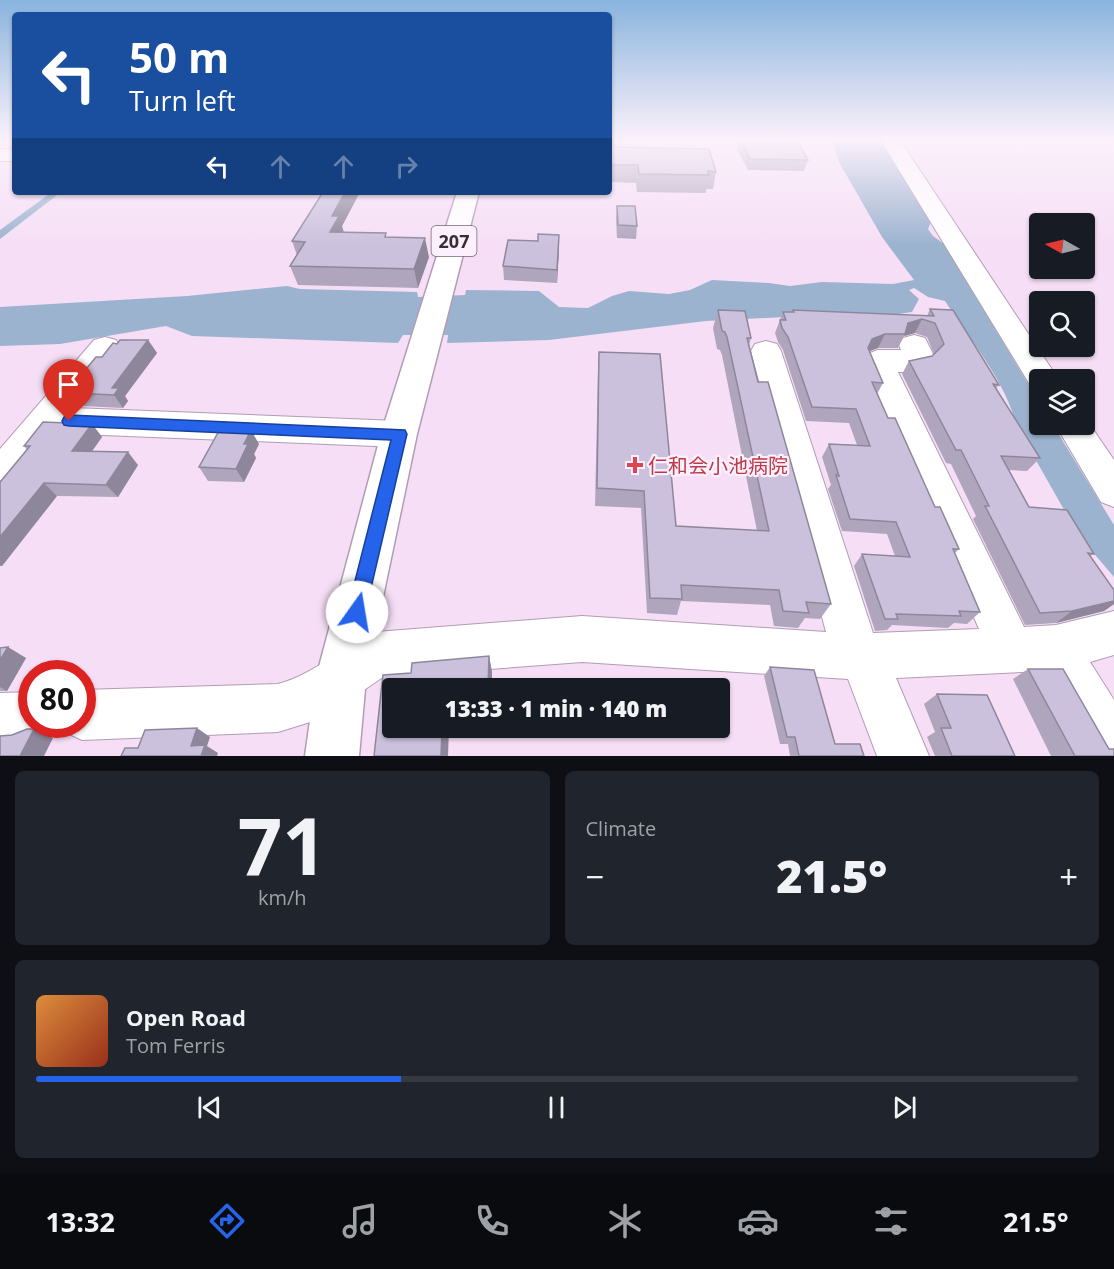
<!DOCTYPE html>
<html lang="en">
<head>
<meta charset="utf-8">
<style>
	:root { --surface:#171b24; --page:#20242c; --text:#f1f3f6; --muted:#9ea1a6; --line:#363941; --accent:#2563eb }
	body { margin:0; font-family:"Open Sans","Noto Sans JP",sans-serif; background:var(--page); color:var(--text); height:100vh; display:flex; flex-direction:column; font-size:22px; white-space:nowrap }
	* { box-sizing:border-box; margin:0 }
	p { font-size:20px; color:var(--muted) }
	.icon { flex:none; width:33px; height:33px; fill:none; stroke:currentColor; stroke-width:2; stroke-linecap:round; stroke-linejoin:round }
	.map { position:relative; height:756px; overflow:hidden }
	.details { display:flex; flex-direction:column; gap:15px; padding:15px; background:#0d0f14; flex:1 }
	.details>* { flex:none }
	.guide { position:absolute; left:12px; top:12px; width:600px; height:183px; border-radius:6px; box-shadow:0 2px 4px #0004; background:#1a4fa0; color:#fff; overflow:hidden }
	.needle { width:39px; rotate:278deg }
	.buttons { position:absolute; left:1029px; top:213px; display:grid; gap:12px }
	.buttons a { display:grid; place-items:center; width:66px; height:66px; border-radius:6px; background:var(--surface); box-shadow:0 2px 4px #0004; font-size:30px }
	.speed { position:absolute; left:18px; top:660px; display:flex; gap:12px; font-size:30px; font-weight:700; text-align:center }
	.speed>* { display:grid; place-content:center; width:78px; height:78px; border-radius:50%; background:var(--surface); box-shadow:0 2px 4px #0004; line-height:1 }
	.speed .limit { border:9px solid #d22; background:#fff; color:#111 }
	.pin { position:absolute; display:grid; place-items:center; width:51px; height:51px; color:#fff; margin:-62px -26px; border-radius:50% 50% 50% 0; rotate:-45deg; box-shadow:0 0 6px #0007 }
	.pin .icon { rotate:45deg }
	.me { position:absolute; width:66px; margin:-33px; rotate:13deg; stroke-linejoin:round; filter:drop-shadow(0 0 4px #0008) }
	.turn { display:flex; align-items:center; gap:21px; height:126px; padding:0 18px; font-size:27px }
	.turn .icon { width:78px; height:78px; stroke-width:2.5 }
	.turn b { display:block; font-size:42px; line-height:51px }
	.lanes { display:flex; align-items:center; height:57px; padding:0 18px; background:#0003; justify-content:center; gap:30px; direction:ltr }
	.lanes .off { opacity:.35 }
	.big { font-size:45px; font-weight:800; line-height:1.1 }
	.details .card { flex:1; display:flex; flex-direction:column; justify-content:center; gap:9px; min-width:0; padding:0 21px; border-radius:9px; background:var(--page) }
	.details .dial { align-items:center; gap:0 }
	.dial b { font-size:78px; line-height:1 }
	.song { display:flex; align-items:center; gap:18px }
	.cover { width:72px; height:72px; border-radius:9px; background:linear-gradient(135deg,hsl(30 70% 55%),hsl(10 70% 35%)) }
	.played { height:6px; border-radius:3px; background:linear-gradient(90deg,var(--accent) 35%,var(--line) 35%) }
	.keys { display:flex; justify-content:space-around; direction:ltr }
	.heat { display:flex; justify-content:space-between; align-items:center; font-size:33px; direction:ltr }
	.details .tiles { flex:1; display:grid; gap:15px; grid-template-columns:1fr 1fr }
	.card:last-child { grid-column:span 2 }
	.trip { position:absolute; left:382px; top:678px; width:348px; height:60px; border-radius:6px; background:var(--surface); box-shadow:0 2px 4px #0004; font-weight:800; line-height:60px; text-align:center }
	.tab-bar { display:flex; height:96px; justify-content:space-around; align-items:center; background:#090b0e; color:var(--muted) }
	.tab-bar .icon { width:42px; height:42px }
	.tab-bar .active { color:var(--accent) }
	.tab-bar b { font-size:27px; color:var(--text) }
	.map>svg:first-child { display:block }
</style>
</head>
<body>
<div class="map">
<svg width="1114" height="756" viewBox="0 0 1114 756">
	<rect width="100%" height="100%" fill="#f6dff6"/>
	<g fill="#9cb3cf">
		<path d="M832,139H880L931,222L928,229L933,236L944,244L1039,402L1040,424L1053,425L1114,525V577L1079,536L1017,427C1005,380 971,341 945,301L928,297L914,288L909,290L919,299L912,312L872,318L785,317L706,321L549,340L447,343L448,335H403L398,343L192,336L166,326L60,344L0,346V307L187,296L287,286L300,289L417,292L418,297L465,295L466,290L539,291L559,307L588,308L612,296L629,291L669,294L690,290L712,280L769,283L790,286L822,282L893,284L914,280L882,237L839,162Z"/>
		<polygon points="52,192 61,192 0,239 0,230"/>
	</g>
	<g fill="none" stroke-linecap="round" stroke-linejoin="round">
		<defs>
			<g id="minor">
				<polygon points="880,139 899,139 1059,380 1040,380 1040,390 1032,388"/>
				<rect x="0" y="149" width="15" height="12"/>
				<path d="M914,335L925,338L934,356C926,370 914,372 898,372L1024,627L1056,625L1114,611V655L1090,662L1114,700V756H1091L1044,671L896,678L929,756H877L848,679L582,662L383,677L323,718L278,732L82,740L65,732L61,724H82V690L278,684C314,675 342,646 376,632L582,616L826,632L751,351L755,344L766,341L777,344L781,351L873,633L979,629L863,361L867,354L878,350H901L899,345L903,338Z"/>
				<polygon points="105,337 116,340 120,347 73,408 399,421 411,425 416,434 411,443 399,447 54,433 13,486 0,490 0,449 94,340"/>
				<polygon points="1084,416 1114,460 1114,507 1101,502 1055,424 1084,424"/>
				<polygon points="32,692 32,724 54,724 49,734 32,742 0,743 0,693"/>
			</g>
			<polygon id="highway" points="457,192 479,192 417,434 366,678 359,756 305,756 316,678 381,434"/>
		</defs>
		<use href="#minor" stroke="#b29cb3" stroke-width="2"/>
		<use href="#highway" stroke="#b29cb3" stroke-width="3"/>
		<use href="#minor" fill="#fff" fill-rule="evenodd"/>
		<use href="#highway" fill="#fff" fill-rule="evenodd"/>
	</g>
	<g fill="#afa6be">
		<polygon points="609,139 614,147 716,172 713,189 706,189 706,193 637,192 636,183 609,182"/>
		<polygon points="739,139 796,139 808,160 804,171 748,170 737,149"/>
		<polygon points="323,192 360,192 342,226 344,232 387,237 429,257 418,288 298,285 290,266 297,255 292,241"/>
		<polygon points="617,206 637,226 636,239 617,238 616,219"/>
		<polygon points="559,248 557,283 504,280 503,266"/>
		<polygon points="930,309 999,385 996,388 1040,458 1027,471 1009,470 1029,507 1094,554 1090,556 1114,590 1114,604 1104,611 1056,623 1025,625 973,519 976,516 951,464 946,463 902,374 909,361 932,356 934,354 927,337 915,333 904,336 898,348 878,348 869,351 883,383 877,394 888,418 935,507 959,549 955,553 980,612 967,624 954,623 948,628 892,625 887,630 875,631 854,566 862,554 895,556 887,534 842,531 828,489 831,485 822,457 829,444 857,445 849,423 806,421 783,350 778,342 775,333 783,312 792,312 793,310 927,316"/>
		<polygon points="718,310 751,338 749,345 758,382 831,604 820,619 805,618 798,628 774,626 770,605 681,601 677,615 647,613 641,508 595,506 598,370 599,352 676,526 757,531 722,355 720,350 717,349 713,328"/>
		<polygon points="148,340 157,353 125,396 128,401 123,408 82,406 72,393 79,385 76,381 117,344"/>
		<polygon points="92,424 102,437 92,451 138,465 118,497 57,496 2,566 0,566 0,481 1,481 27,450 24,446"/>
		<polygon points="259,444 254,454 256,458 244,482 208,481 199,467"/>
		<polygon points="0,648 26,658 7,691 0,691"/>
		<polygon points="489,656 492,672 492,688 393,688 411,673"/>
		<polygon points="770,667 835,744 864,756 790,756 788,744 780,744 764,676"/>
		<polygon points="1028,669 1109,749 1114,756 1051,756 1013,679"/>
		<polygon points="937,694 1015,756 935,756 927,737 935,732 924,704"/>
	</g>
	<g fill="#8e879b">
		<polygon points="345,192 360,192 342,226 344,235 330,232 332,216"/>
		<polygon points="559,235 559,248 557,283 557,270"/>
		<polygon points="425,238 429,257 418,288 414,269"/>
		<polygon points="922,319 915,333 904,336 908,323"/>
		<polygon points="885,334 878,348 865,353 872,339"/>
		<polygon points="148,340 157,353 125,396 128,401 123,408 114,395 112,388"/>
		<polygon points="92,424 102,437 83,464 72,451"/>
		<polygon points="251,430 259,444 254,454 256,458 244,482 236,469 244,444"/>
		<polygon points="128,452 138,465 118,497 106,485"/>
		<polygon points="44,483 57,496 2,566 0,565 0,537"/>
		<polygon points="1114,601 1114,604 1104,611 1056,623 1072,611"/>
		<polygon points="8,647 26,658 7,691 0,687 0,660"/>
		<polygon points="489,656 492,672 492,688 489,688 488,686"/>
		<polygon points="197,728 210,737 207,746 218,753 217,756 201,756 191,746"/>
		<polygon points="442,728 449,728 448,756 441,756"/>
		<polygon points="34,729 53,738 44,756 20,756"/>
	</g>
	<g fill="#cbc1dd" stroke="#8e879b" stroke-width="1.5">
		<polygon points="609,139 613,139 614,147 709,149 716,172 708,171 709,175 639,174 638,165 609,165"/>
		<polygon points="740,139 796,139 808,160 750,159"/>
		<polygon points="323,192 345,192 332,216 339,216 330,232 386,233 385,237 425,238 414,269 290,266 305,242 292,241"/>
		<polygon points="617,206 635,206 637,226 618,225"/>
		<polygon points="538,234 559,235 557,270 503,266 508,240 538,241"/>
		<polygon points="930,309 953,310 999,385 993,384 1040,458 1001,456 1029,507 1067,510 1094,554 1088,553 1114,590 1114,601 1072,611 1040,613 985,506 989,506 961,450 956,450 909,361 932,356 944,344 935,323 922,319 908,323 905,334 885,334 872,339 868,348 883,383 872,382 888,418 895,418 935,507 940,507 959,549 953,549 980,612 959,611 961,616 896,614 898,619 885,619 862,554 910,557 896,522 850,519 836,475 839,476 829,444 870,446 856,409 812,407 788,337 782,328 780,320 786,320 783,312 794,312 793,310 934,316"/>
		<polygon points="718,310 745,311 751,338 747,338 758,382 768,382 831,604 806,602 809,613 783,611 779,590 681,585 682,599 650,598 644,491 597,488 599,352 660,354 676,526 769,531 727,337 725,332 722,331"/>
		<polygon points="120,340 148,340 112,388 119,388 114,395 72,393 81,382 76,381 96,357 102,357 113,343 117,344"/>
		<polygon points="43,422 92,424 72,451 128,452 106,485 44,483 0,537 0,481 1,481 30,446 24,446"/>
		<polygon points="220,429 251,430 244,444 248,444 236,469 199,467"/>
		<polygon points="8,647 0,660 0,648"/>
		<polygon points="489,656 488,686 457,688 393,688 393,728 442,728 441,756 374,756 383,675 411,673 412,663"/>
		<polygon points="770,667 814,670 835,744 860,744 864,756 799,756 795,737 787,737"/>
		<polygon points="1028,669 1063,669 1109,749 1114,749 1114,756 1075,756"/>
		<polygon points="937,694 987,695 1015,756 952,756 941,728 951,728"/>
		<polygon points="197,728 191,746 205,745 201,756 121,756 125,748 138,748 145,730"/>
		<polygon points="27,729 34,729 20,756 0,756 0,736 12,735"/>
	</g>
	<linearGradient id="sky" x2="0" y2="1"><stop stop-color="#89b4de"/><stop offset="0.57" stop-color="#fbf1fb"/><stop offset="1" stop-color="#fbf1fb" stop-opacity="0"/></linearGradient>
	<rect width="1114" height="245" fill="url(#sky)"/>
	<polygon fill="#2563eb" stroke="#184099" stroke-width="1.5" points="69,415 405,430 407,434 364,618 357,621 350,618 347,612 391,440 69,426 64,425 62,421 64,417"/>
	<path fill="#e0444e" stroke="#fdf0fe" stroke-width="2" d="M632 456h6v6h6v6h-6v6h-6v-6h-6v-6h6z"/>
	<g text-anchor="middle" dominant-baseline="central" stroke-width="4.5" stroke-linejoin="round" paint-order="stroke">
		<rect fill="#fdf0fe" stroke="#726872" stroke-width="1.5" x="431.5" y="226" width="45" height="30" rx="4.5"/>
		<g font-size="18" font-weight="bold" fill="#362d36">
			<text x="454" y="241">207</text>
		</g>
		<g font-size="20" fill="#be3a42" stroke="#fdf0fe" text-anchor="start">
			<text x="648" y="465">仁和会小池病院</text>
		</g>
	</g>
</svg>
<div class="buttons">
<a><svg class="needle" viewBox="-14 -14 28 28"><path d="M0-13l5 13h-10z" fill="#e53935"/><path d="M0 13l5-13h-10z" fill="#9ea1a6"/></svg></a>
<a><svg class="icon" aria-label="search" viewBox="0 0 24 24"><circle cx="10" cy="10" r="6"/><path d="M15 15l6 6"/></svg></a>
<a><svg class="icon" aria-label="layers" viewBox="0 0 24 24"><path d="M12 4l9 5-9 5-9-5zM3 14l9 5 9-5"/></svg></a>
</div>
<div class="speed"><div class="limit">80</div></div>
<div class="pin" style="left:69px;top:421px;background:#d93025"><svg class="icon" aria-label="arrive" viewBox="0 0 24 24"><path d="M6 21V4h12l-3 4 3 4H6"/></svg></div>
<svg class="me" style="left:357px;top:612px" viewBox="-20 -20 40 40"><circle r="19" fill="#fff"/><path d="M0-13L10 11 0 6-10 11z" fill="#2563eb"/></svg>
<div class="trip">13:33 · 1 min · 140 m</div>
<div class="guide">
<div class="turn"><svg class="icon" aria-label="left" viewBox="0 0 24 24"><path d="M17 20v-9H6M10 6l-5 5 5 5"/></svg><div><b>50 m</b>Turn left</div></div>
<div class="lanes"><svg class="icon" aria-label="left" viewBox="0 0 24 24"><path d="M17 20v-9H6M10 6l-5 5 5 5"/></svg><svg class="icon off" aria-label="ahead" viewBox="0 0 24 24"><path d="M12 20V5M6 11l6-6 6 6"/></svg><svg class="icon off" aria-label="ahead" viewBox="0 0 24 24"><path d="M12 20V5M6 11l6-6 6 6"/></svg><svg class="icon off" aria-label="right" viewBox="0 0 24 24"><path d="M7 20v-9h11M14 6l5 5-5 5"/></svg></div>
</div>
</div>
<section class="details">
<div class="tiles">
<div class="card dial"><b>71</b><p>km/h</p></div>
<div class="card"><p>Climate</p>
<div class="heat"><a>−</a><b class="big">21.5°</b><a>+</a></div>
</div>
<div class="card">
<div class="song"><i class="cover"></i><div><b>Open Road</b><p>Tom Ferris</p></div></div>
<div class="played"></div>
<div class="keys"><svg class="icon" aria-label="previous" viewBox="0 0 24 24"><path d="M18 5L8 12l10 7zM5 5v14"/></svg><svg class="icon" aria-label="pause" viewBox="0 0 24 24"><path d="M8 5v14M16 5v14"/></svg><svg class="icon" aria-label="next" viewBox="0 0 24 24"><path d="M6 5l10 7-10 7zM19 5v14"/></svg></div>
</div>
</div>
</section>
<nav class="tab-bar">
<b>13:32</b>
<svg class="icon active" aria-label="directions" viewBox="0 0 24 24"><path d="M12 3l9 9-9 9-9-9zM9 14v-3h6M13 9l2 2-2 2"/></svg>
<svg class="icon" aria-label="music" viewBox="0 0 24 24"><path d="M9 18V5l10-2v13"/><circle cx="6" cy="18" r="3"/><circle cx="16" cy="16" r="3"/></svg>
<svg class="icon" aria-label="phone" viewBox="0 0 24 24"><path d="M5 4h4l2 5-3 2q2 4 5 5l2-3 5 2v4C11 20 4 13 5 4z"/></svg>
<svg class="icon" aria-label="climate" viewBox="0 0 24 24"><path d="M12 3v18M4 7l16 10M4 17L20 7"/></svg>
<svg class="icon" aria-label="car" viewBox="0 0 24 24"><path d="M5 17H2v-5l4-1 3-4h7l3 4 3 1v5h-3M9 17h6M6 11h13"/><circle cx="7" cy="17" r="2"/><circle cx="17" cy="17" r="2"/></svg>
<svg class="icon" aria-label="filters" viewBox="0 0 24 24"><path d="M4 7h16M4 17h16"/><circle cx="9" cy="7" r="2"/><circle cx="15" cy="17" r="2"/></svg>
<b>21.5°</b>
</nav>
</body>
</html>
